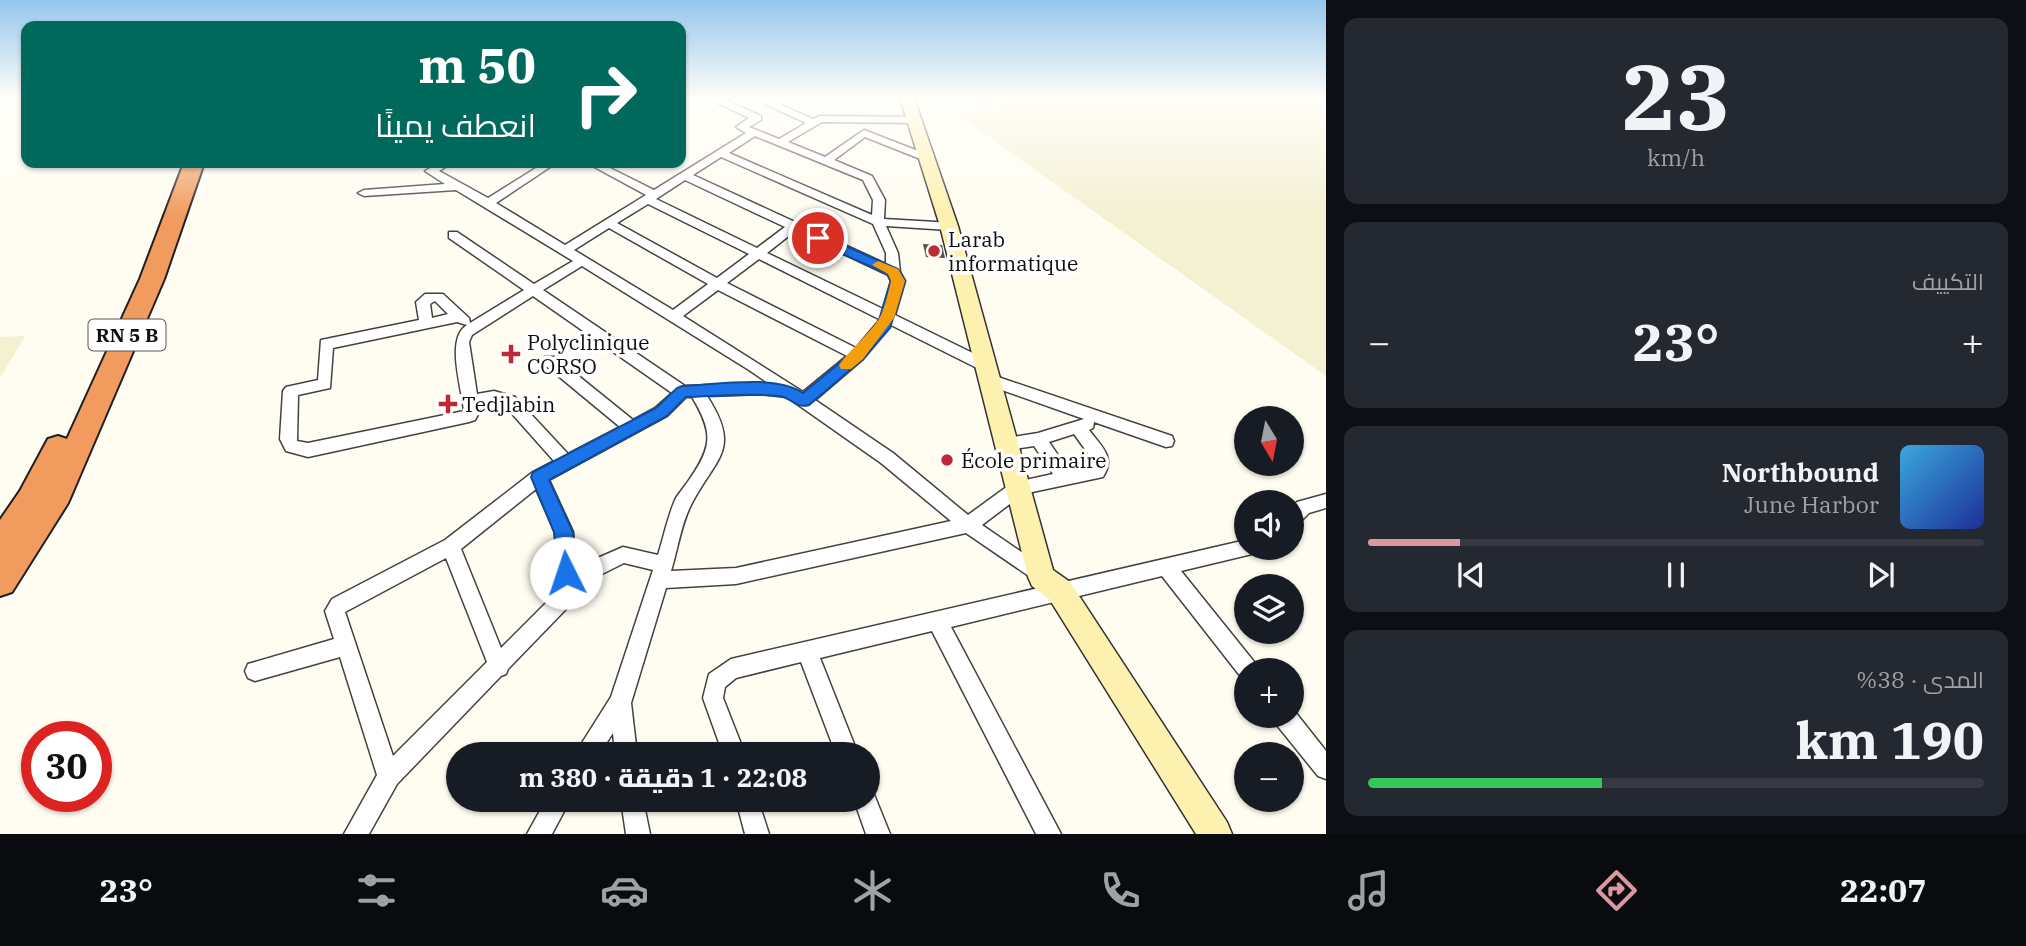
<!DOCTYPE html>
<html lang="ar">
<head>
<meta charset="utf-8">
<style>
	:root { --surface:#171b24; --page:#242831; --text:#f1f3f6; --muted:#9ea1a6; --line:#363941; --accent:#da99a0 }
	body { margin:0; font-family:"IBM Plex Serif",Cairo,serif; background:var(--page); color:var(--text); direction:rtl; height:100vh; display:flex; flex-direction:column; font-size:26px; white-space:nowrap }
	* { box-sizing:border-box; margin:0 }
	p { font-size:23px; color:var(--muted) }
	.icon { flex:none; width:38px; height:38px; fill:none; stroke:currentColor; stroke-width:2; stroke-linecap:round; stroke-linejoin:round }
	.map { position:relative; flex:1; overflow:hidden; direction:ltr }
	.details { display:flex; flex-direction:column; gap:18px; padding:18px; background:#0d0f14; width:700px }
	.details>* { flex:none }
	.banner { position:absolute; left:21px; top:21px; width:665px; height:147px; border-radius:14px; box-shadow:0 2px 5px #0004; direction:rtl; background:#00695c; color:#fff; overflow:hidden }
	.needle { width:46px; rotate:170deg }
	.controls { position:absolute; left:1234px; top:406px; display:grid; gap:14px }
	.controls a { display:grid; place-items:center; width:70px; height:70px; border-radius:50%; background:var(--surface); box-shadow:0 2px 5px #0004; font-size:35px }
	.speed { position:absolute; left:21px; top:721px; display:flex; gap:14px; font-size:35px; font-weight:700; text-align:center }
	.speed>* { display:grid; place-content:center; width:91px; height:91px; border-radius:50%; background:var(--surface); box-shadow:0 2px 5px #0004; line-height:1 }
	.speed .limit { border:10px solid #d22; background:#fff; color:#111 }
	.pin { position:absolute; display:grid; place-items:center; width:60px; height:60px; color:#fff; margin:-30px; border:4px solid #fff; border-radius:50%; box-shadow:0 2px 7px #0007 }
	.me { position:absolute; width:77px; margin:-38px; rotate:356deg; stroke-linejoin:round; filter:drop-shadow(0 0 5px #0008) }
	.turn { display:flex; align-items:center; gap:24px; height:147px; padding:0 35px; font-size:32px }
	.turn .icon { width:91px; height:91px; stroke-width:2.5 }
	.turn b { display:block; font-size:49px; line-height:60px }
	.big { font-size:52px; font-weight:800; line-height:1.1 }
	.details .card { flex:1; display:flex; flex-direction:column; justify-content:center; gap:10px; min-width:0; padding:0 24px; border-radius:14px; background:var(--page) }
	.details .dial { align-items:center; gap:0 }
	.dial b { font-size:91px; line-height:1 }
	.song { display:flex; align-items:center; gap:21px }
	.cover { width:84px; height:84px; border-radius:10px; background:linear-gradient(135deg,hsl(200 70% 55%),hsl(230 70% 35%)) }
	.played { height:7px; border-radius:4px; background:linear-gradient(90deg,var(--accent) 15%,var(--line) 15%) }
	.keys { display:flex; justify-content:space-around; direction:ltr }
	.heat { display:flex; justify-content:space-between; align-items:center; font-size:38px; direction:ltr }
	.charge { height:10px; border-radius:5px; background:linear-gradient(90deg,#34c759 38%,var(--line) 0) }
	.trip { position:absolute; left:446px; top:742px; width:434px; height:70px; border-radius:35px; background:var(--surface); box-shadow:0 2px 5px #0004; font-weight:800; line-height:70px; text-align:center; direction:rtl }
	.menu { display:flex; height:112px; justify-content:space-around; align-items:center; background:#090b0e; color:var(--muted) }
	.menu .icon { width:49px; height:49px }
	.menu .on { color:var(--accent) }
	.menu b { font-size:32px; color:var(--text) }
	main { display:flex; flex:1; min-height:0 }
	.map>svg:first-child { display:block }
</style>
</head>
<body>
<main>
<section class="details">
<div class="card dial"><b>23</b><p>km/h</p></div>
<div class="card"><p>التكييف</p>
<div class="heat"><a>−</a><b class="big">23°</b><a>+</a></div>
</div>
<div class="card">
<div class="song"><i class="cover"></i><div><b>Northbound</b><p>June Harbor</p></div></div>
<div class="played"></div>
<div class="keys"><svg class="icon" aria-label="previous" viewBox="0 0 24 24"><path d="M18 5L8 12l10 7zM5 5v14"/></svg><svg class="icon" aria-label="pause" viewBox="0 0 24 24"><path d="M8 5v14M16 5v14"/></svg><svg class="icon" aria-label="next" viewBox="0 0 24 24"><path d="M6 5l10 7-10 7zM19 5v14"/></svg></div>
</div>
<div class="card"><p>المدى · 38%</p><b class="big">190 km</b><div class="charge"></div></div>
</section>
<div class="map">
<svg width="1326" height="834" viewBox="0 0 1326 834">
	<rect width="100%" height="100%" fill="#fffcf2"/>
	<g fill="#f4f0d2">
		<polygon points="1024,98 1326,98 1326,376 958,115"/>
		<polygon points="25,336 0,378 0,337"/>
	</g>
	<polygon fill="#58504c" points="923,244 942,245 945,258 926,257"/>
	<g fill="none" stroke-linecap="round" stroke-linejoin="round">
		<defs>
			<g id="minor">
				<path d="M707,98H721L761,116V120L749,127L779,139L806,123L752,98H766L813,119L820,116L916,117L921,120L916,123L822,122L788,142L825,157L864,130L931,156V160H923L865,137L834,160L872,176L885,200L884,219L953,223V229L949,230L886,226L898,253L900,272L905,281L895,315L991,362L993,366L986,371L981,370L891,325L863,359L815,400L893,453L968,515L1012,483L1053,474L1034,446L1007,450L1001,449L999,444L1001,439L1038,433L1084,419L985,384L982,380L985,376H995L1172,436L1174,441L1172,446L1166,447L1094,422L1093,428L1089,430C1101,446 1116,457 1103,477L1023,494L982,525L1049,571L1051,577L1049,583L1042,585L966,533L736,584L666,588L631,703L637,754H615L613,733L599,754H575L611,697L653,570L624,563L598,576L508,669L506,674L501,676L397,784L369,834H344L377,775L340,657L255,681L248,678L245,671L248,664L334,639L325,611L332,599L445,540L533,472L554,461L505,406L494,403L479,405L480,411L475,420L469,422L308,457L286,451L280,439L283,391L286,387L318,380L321,340L419,320L416,302L425,294H443L469,318L470,323L524,290L449,238V232H457L534,284L573,261L456,190L364,196L358,193L364,190L445,184L425,171L439,163H452L439,171L488,198L544,163H556L496,203L565,245L646,195L587,163H600L654,190L746,133L736,127L749,118ZM755,136L863,180L873,200L872,215L729,153ZM721,157L873,224L886,253V264L693,175ZM685,180L785,227L757,248L656,199ZM648,204L749,254L717,278L617,223ZM609,228L708,284L673,310L574,250ZM795,231L888,275L891,281L883,309L767,253ZM759,259L879,319L878,322L856,348L727,283ZM582,266L749,370L768,383L685,386L543,290ZM718,290L847,356L803,392L683,316ZM533,296L672,393L655,408L633,420L555,357H545L543,361L545,365L620,427L568,454L515,397L494,391L477,394L469,342L472,335ZM435,301L448,314L432,318L430,304ZM457,322L467,325C445,338 462,389 464,411L308,443L297,441L298,395L330,388L333,348ZM761,394L787,397L881,463L951,521L736,568L671,571C678,549 681,523 692,503C716,457 742,450 707,396ZM686,397H692C713,432 713,446 689,480C685,486 680,492 676,498C668,515 664,536 658,555L623,547L584,564L576,573L573,532L549,480L667,416ZM1074,434L1092,459L1093,465L1069,471L1049,442ZM536,489L555,532L558,591L501,648L461,549ZM446,558L487,662L393,756L345,612Z"/>
				<polygon points="1326,494 1326,508 1309,513 1298,524 1292,526 1292,508 1297,502"/>
				<polygon points="1246,540 1246,548 1255,548 1252,554 1181,571 1255,663 1258,670 1246,670 1246,679 1241,677 1162,576 951,627 1061,834 1036,834 932,631 820,658 858,754 836,754 801,662 736,678 725,687 723,698 745,754 723,754 703,698 709,674 731,659"/>
				<polygon points="1292,708 1326,751 1326,779 1318,776 1276,724 1273,716 1292,716"/>
				<polygon points="868,790 873,792 890,834 866,834 854,800 868,800"/>
				<polygon points="546,800 570,800 552,834 527,834"/>
				<polygon points="621,800 643,800 650,834 626,834"/>
				<polygon points="736,800 758,800 769,834 745,834"/>
			</g>
			<polygon id="secondary" points="900,98 914,98 958,226 1053,570 1070,582 1227,822 1232,834 1196,834 1050,600 1032,586 1028,577 940,226"/>
			<polygon id="motorway" points="184,163 204,163 164,279 68,503 12,592 0,596 0,520 20,491 48,439 58,436 67,439 140,279"/>
		</defs>
		<use href="#minor" stroke="#424242" stroke-width="3"/>
		<use href="#secondary" stroke="#313131" stroke-width="3"/>
		<use href="#motorway" stroke="#202020" stroke-width="4"/>
		<use href="#minor" fill="#fff" fill-rule="evenodd"/>
		<use href="#secondary" fill="#fdf1af" fill-rule="evenodd"/>
		<use href="#motorway" fill="#f19c5e" fill-rule="evenodd"/>
	</g>
	<linearGradient id="sky" x2="0" y2="1"><stop stop-color="#95c6ed"/><stop offset="0.46" stop-color="#fffef9"/><stop offset="1" stop-color="#fffef9" stop-opacity="0"/></linearGradient>
	<rect width="1326" height="215" fill="url(#sky)"/>
	<path fill="#1a73e8" stroke="#114b97" stroke-width="2" d="M818,234L898,269L905,281L890,328L863,359L809,405C796,409 791,397 779,396C748,393 717,396 686,397L667,416L549,480L573,532L576,573L573,579L566,581L560,579L554,532L531,477L533,472L656,408L677,388L682,386C715,385 776,374 803,393L853,352L878,323L891,281L888,274L813,241V235Z"/>
	<path fill="#f59e0b" d="M878,261L898,269L905,281L894,318L863,359L851,369H841L839,365C850,349 868,336 879,319C885,308 888,293 891,281L888,274L872,265Z"/>
	<g fill="#bd2a36" stroke="#fff" stroke-width="2.5">
		<circle cx="934" cy="251" r="7"/>
		<path d="M507.5 343.5h7v7h7v7h-7v7h-7v-7h-7v-7h7z"/>
		<path d="M444.5 393.5h7v7h7v7h-7v7h-7v-7h-7v-7h7z"/>
		<circle cx="947" cy="460" r="7"/>
	</g>
	<g text-anchor="middle" dominant-baseline="central" stroke-width="7" stroke-linejoin="round" paint-order="stroke">
		<rect fill="#fff" stroke="#575757" stroke-width="2" x="88.5" y="319.5" width="77" height="31" rx="5"/>
		<g font-size="19" font-weight="bold" fill="#0f0f0f">
			<text x="127" y="335">RN 5 B</text>
		</g>
		<g font-size="21" fill="#0f0f0f" stroke="#fff" text-anchor="start">
			<text x="948" y="239">Larab<tspan x="948" dy="24">informatique</tspan></text>
			<text x="527" y="342">Polyclinique<tspan x="527" dy="24">CORSO</tspan></text>
			<text x="462" y="404">Tedjlabin</text>
			<text x="961" y="460">École primaire</text>
		</g>
	</g>
</svg>
<div class="controls">
<a><svg class="needle" viewBox="-14 -14 28 28"><path d="M0-13l5 13h-10z" fill="#e53935"/><path d="M0 13l5-13h-10z" fill="#9ea1a6"/></svg></a>
<a><svg class="icon" aria-label="sound" viewBox="0 0 24 24"><path d="M4 9h4l5-4v14l-5-4H4zM17 9q2 3 0 6"/></svg></a>
<a><svg class="icon" aria-label="layers" viewBox="0 0 24 24"><path d="M12 4l9 5-9 5-9-5zM3 14l9 5 9-5"/></svg></a>
<a>+</a>
<a>−</a>
</div>
<div class="speed"><div class="limit">30</div></div>
<div class="pin" style="left:818px;top:238px;background:#d93025"><svg class="icon" aria-label="arrive" viewBox="0 0 24 24"><path d="M6 21V4h12l-3 4 3 4H6"/></svg></div>
<svg class="me" style="left:566px;top:573px" viewBox="-20 -20 40 40"><circle r="19" fill="#fff"/><path d="M0-13L10 11 0 6-10 11z" fill="#1a73e8"/></svg>
<div class="trip">22:08 · 1 دقيقة · 380 m</div>
<div class="banner">
<div class="turn"><svg class="icon" aria-label="right" viewBox="0 0 24 24"><path d="M7 20v-9h11M14 6l5 5-5 5"/></svg><div><b>50 m</b>انعطف يمينًا</div></div>
</div>
</div>
</main>
<nav class="menu">
<b>22:07</b>
<svg class="icon on" aria-label="directions" viewBox="0 0 24 24"><path d="M12 3l9 9-9 9-9-9zM9 14v-3h6M13 9l2 2-2 2"/></svg>
<svg class="icon" aria-label="music" viewBox="0 0 24 24"><path d="M9 18V5l10-2v13"/><circle cx="6" cy="18" r="3"/><circle cx="16" cy="16" r="3"/></svg>
<svg class="icon" aria-label="phone" viewBox="0 0 24 24"><path d="M5 4h4l2 5-3 2q2 4 5 5l2-3 5 2v4C11 20 4 13 5 4z"/></svg>
<svg class="icon" aria-label="climate" viewBox="0 0 24 24"><path d="M12 3v18M4 7l16 10M4 17L20 7"/></svg>
<svg class="icon" aria-label="car" viewBox="0 0 24 24"><path d="M5 17H2v-5l4-1 3-4h7l3 4 3 1v5h-3M9 17h6M6 11h13"/><circle cx="7" cy="17" r="2"/><circle cx="17" cy="17" r="2"/></svg>
<svg class="icon" aria-label="filters" viewBox="0 0 24 24"><path d="M4 7h16M4 17h16"/><circle cx="9" cy="7" r="2"/><circle cx="15" cy="17" r="2"/></svg>
<b>23°</b>
</nav>
</body>
</html>
